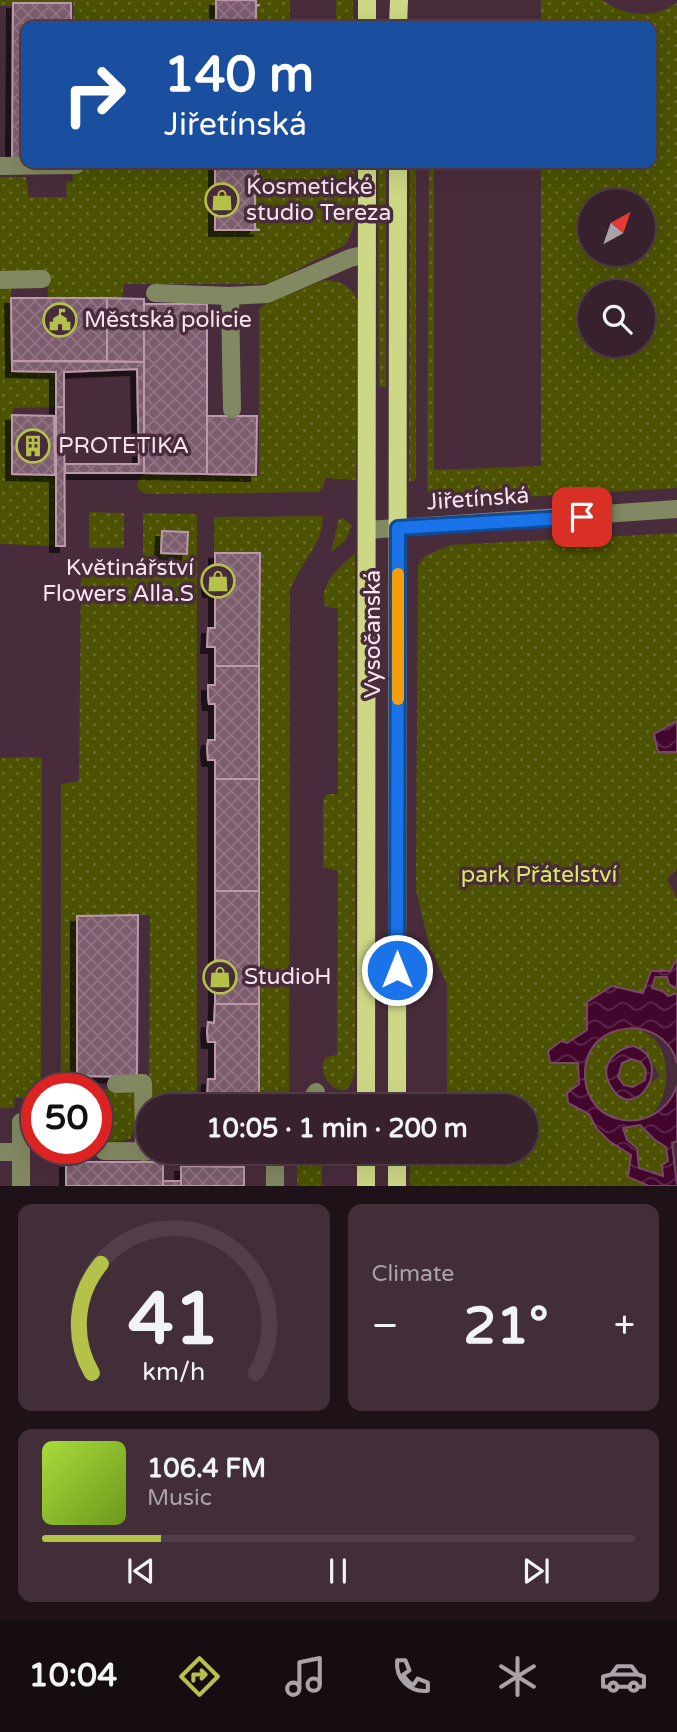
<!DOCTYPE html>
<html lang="en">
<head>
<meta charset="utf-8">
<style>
	:root { --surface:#37212c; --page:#422e38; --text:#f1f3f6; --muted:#aaa3a9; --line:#513e48; --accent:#b5c249 }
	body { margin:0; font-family:"Varela Round",sans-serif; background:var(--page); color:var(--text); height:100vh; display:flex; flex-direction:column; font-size:26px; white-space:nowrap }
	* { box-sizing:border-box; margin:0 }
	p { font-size:23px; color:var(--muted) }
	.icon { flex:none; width:38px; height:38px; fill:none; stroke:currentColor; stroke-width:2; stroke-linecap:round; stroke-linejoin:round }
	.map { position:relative; height:1186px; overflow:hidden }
	.panel { display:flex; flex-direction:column; gap:18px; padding:18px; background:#1e1218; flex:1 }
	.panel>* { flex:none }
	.hud { position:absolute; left:21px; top:21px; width:635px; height:147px; border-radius:14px; box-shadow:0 7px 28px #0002,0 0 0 2px var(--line); background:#1a4fa0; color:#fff; overflow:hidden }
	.needle { width:46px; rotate:40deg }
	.controls { position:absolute; left:578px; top:189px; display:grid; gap:14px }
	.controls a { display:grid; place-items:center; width:77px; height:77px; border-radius:50%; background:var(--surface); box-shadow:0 7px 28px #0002,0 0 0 2px var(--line); font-size:35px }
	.speed { position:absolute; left:21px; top:1073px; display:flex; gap:14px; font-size:35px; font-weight:700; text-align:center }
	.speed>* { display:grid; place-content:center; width:91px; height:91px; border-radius:50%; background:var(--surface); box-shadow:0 7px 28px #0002,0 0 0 2px var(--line); line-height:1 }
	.speed .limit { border:10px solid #d22; background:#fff; color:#111 }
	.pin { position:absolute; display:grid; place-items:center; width:60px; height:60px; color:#fff; margin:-30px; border-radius:14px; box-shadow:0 4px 10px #0006 }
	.me { position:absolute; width:77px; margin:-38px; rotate:0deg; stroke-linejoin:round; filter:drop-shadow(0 0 5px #0008) }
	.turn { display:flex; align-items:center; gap:24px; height:147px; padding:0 28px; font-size:32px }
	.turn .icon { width:91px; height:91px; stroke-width:2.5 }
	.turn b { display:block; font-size:49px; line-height:60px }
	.big { font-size:52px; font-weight:700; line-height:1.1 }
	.panel .tile { flex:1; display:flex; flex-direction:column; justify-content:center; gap:10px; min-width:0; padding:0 24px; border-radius:14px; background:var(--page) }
	.panel .dial { align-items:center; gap:0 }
	.dial svg { height:182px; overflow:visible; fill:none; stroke:var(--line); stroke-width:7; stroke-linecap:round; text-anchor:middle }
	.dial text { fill:var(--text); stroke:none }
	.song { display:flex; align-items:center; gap:21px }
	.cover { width:84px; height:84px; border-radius:10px; background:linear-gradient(135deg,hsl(80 70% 55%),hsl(80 70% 35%)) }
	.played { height:7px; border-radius:4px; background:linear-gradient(90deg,var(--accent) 20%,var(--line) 20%) }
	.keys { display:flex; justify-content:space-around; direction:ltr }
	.heat { display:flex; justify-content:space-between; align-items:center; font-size:38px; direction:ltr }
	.panel .tiles { flex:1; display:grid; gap:18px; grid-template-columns:1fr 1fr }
	.tile:last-child { grid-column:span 2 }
	.trip { position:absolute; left:136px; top:1094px; width:402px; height:70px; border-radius:35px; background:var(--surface); box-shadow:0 7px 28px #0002,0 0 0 2px var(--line); font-weight:700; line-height:70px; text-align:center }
	.tabs { display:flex; height:112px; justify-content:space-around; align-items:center; background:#160d12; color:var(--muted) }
	.tabs .icon { width:49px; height:49px }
	.tabs .selected { color:var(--accent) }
	.tabs b { font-size:32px; color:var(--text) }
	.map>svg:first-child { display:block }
</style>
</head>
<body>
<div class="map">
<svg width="677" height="1186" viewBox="0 0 677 1186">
	<defs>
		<pattern id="grass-dots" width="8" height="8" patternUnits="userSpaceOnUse" patternTransform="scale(1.75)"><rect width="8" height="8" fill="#4c5202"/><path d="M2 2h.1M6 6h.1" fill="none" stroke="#666b27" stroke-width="1.8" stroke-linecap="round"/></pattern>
		<pattern id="water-waves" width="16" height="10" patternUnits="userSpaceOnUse" patternTransform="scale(1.75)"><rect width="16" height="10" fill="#42052c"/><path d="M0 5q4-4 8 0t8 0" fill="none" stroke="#5e294b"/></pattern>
		<pattern id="building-cross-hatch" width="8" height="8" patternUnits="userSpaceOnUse" patternTransform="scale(1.75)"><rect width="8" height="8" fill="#7d5d6d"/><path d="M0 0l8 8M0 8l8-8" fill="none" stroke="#907482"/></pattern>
		<filter id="shadow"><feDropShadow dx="-6" dy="6" stdDeviation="0" flood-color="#0009"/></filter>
	</defs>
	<rect width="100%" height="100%" fill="#492c3b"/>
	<g fill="url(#grass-dots)" fill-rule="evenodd">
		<polygon points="0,0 216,0 216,26 73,26 73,2 12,2 11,6 0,6"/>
		<rect x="256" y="0" width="34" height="26"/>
		<rect x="336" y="0" width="17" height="26"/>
		<path d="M541,0H603C624,17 654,19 677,3V488L440,502L431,498L427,489L429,163H434V470L541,466V163H651V26H541ZM590,201H642V254H590ZM590,292H642V345H590Z"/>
		<path d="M71,163H215V230H255L256,163H344L355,173C355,198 359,223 345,245L273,282L262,284H124L122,298H48L47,274L0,273V177H26L29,197H67L66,182L73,181Z"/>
		<polygon points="378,163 386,163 386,387 379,387"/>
		<polygon points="410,163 416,163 416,478 414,481 409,481"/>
		<path d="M324,280C342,281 354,287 359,305L356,480L325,478L324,485L319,492L147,494L139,490L137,483L144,473L259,475V309L267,303Z"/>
		<polygon points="0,288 11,288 12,371 56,372 56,407 14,408 12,415 12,474 55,475 56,546 0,544"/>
		<polygon points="89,512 124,513 124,548 89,548"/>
		<path d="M143,513L197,514V1106H149L150,915L77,916V1088H93H61V784L79,781L81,569L143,568ZM162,532H187V554L161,553Z"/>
		<path d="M323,516C323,546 298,564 290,592L289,1101L287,1106H255V553H214V517Z"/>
		<polygon points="339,518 343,518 352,526 345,541 331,552"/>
		<path d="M677,533V721L667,728L658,752H677V869L667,879L677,899V959L670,971H651L644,993L567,1043C581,1068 582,1078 568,1103L589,1114L597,1129L609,1141L631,1155L629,1177L649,1186H410V1156L446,1157V1152H527V1106H447V984L429,945L416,890L418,565L425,556L450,545Z"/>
		<path d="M355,553V1066C353,1115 311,1078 326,1057L337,1055L338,871L323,867V799L327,794H338V609L325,606C318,584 341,566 355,553Z"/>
		<polygon points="27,757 42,758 41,1088 37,1088 37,1098 15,1098 14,1108 0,1108 0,758"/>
		<polygon points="655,977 667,977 669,984 677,989 677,993 668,996 652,989"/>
		<path d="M623,1028C677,1024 677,1106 643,1120C584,1135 559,1047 623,1028ZM644,1048L660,1076L628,1098C613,1088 606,1083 608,1064Z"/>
		<circle cx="632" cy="1073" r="14"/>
		<polygon points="96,1089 130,1090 135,1094 138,1122 130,1139 123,1141 96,1141"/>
		<polygon points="640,1124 655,1140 666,1147 668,1162 664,1177 639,1168 637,1148 627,1140 623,1128"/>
		<rect x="297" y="1155" width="25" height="31"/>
	</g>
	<g fill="url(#water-waves)" stroke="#784866" stroke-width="2" fill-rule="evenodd">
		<polygon points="677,721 677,752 658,752 654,734"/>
		<path d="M677,959V989L669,984L667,977H655L652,988L663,991L668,996L677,993V1063C664,1012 585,1019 585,1073C584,1129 658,1138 677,1086V1141L672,1143L677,1186H649L628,1177L631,1155L609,1141L597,1129L589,1114L568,1103L567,1093L579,1084L578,1063H550L548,1051L561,1041L567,1043L587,1030V1002L612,986L643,993L651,971H670ZM640,1125L655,1140L666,1147L668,1161L662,1165L663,1176L639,1168L637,1148L627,1140L623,1128Z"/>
		<path d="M633,1046C677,1060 634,1129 610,1085C599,1065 615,1049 633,1046ZM631,1059L641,1062L646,1070L645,1080L633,1087L624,1085L618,1077L622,1063Z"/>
	</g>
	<g fill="url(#building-cross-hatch)" stroke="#bb98aa" stroke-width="2" filter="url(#shadow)">
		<polygon points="216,0 256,0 256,5 260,5 256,6 256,26 216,26"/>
		<polygon points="13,3 71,3 71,26 26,26 26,162 12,162"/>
		<polygon points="215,163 256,163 256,174 259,174 255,174 255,229 260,230 215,230"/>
		<polygon points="11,298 107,298 107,361 12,361"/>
		<polygon points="107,298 144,299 144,362 107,361"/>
		<polygon points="144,304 207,304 207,474 144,473"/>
		<polygon points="12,361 144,362 144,473 65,473 65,464 139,464 137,369 64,372 64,407 56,407 56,372 12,371"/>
		<polygon points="56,407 64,407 65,546 56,546"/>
		<polygon points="12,415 54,416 55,475 12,474"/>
		<polygon points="207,416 257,416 256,475 207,474"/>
		<polygon points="162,531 188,532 187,554 161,553"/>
		<polygon points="215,553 260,553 259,666 215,666 215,647 207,647 208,628 215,628 215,591 209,591 208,585 208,572 215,572"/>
		<polygon points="215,666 259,666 259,779 215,779 215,760 208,760 207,747 208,740 215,740 215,704 209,704 208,697 208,685 215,685"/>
		<rect x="215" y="779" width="44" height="112"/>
		<rect x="215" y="891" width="44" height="113"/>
		<polygon points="138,915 137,1077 77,1076 77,916"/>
		<polygon points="215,1004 259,1004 259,1106 214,1106 214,1098 207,1098 208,1079 215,1079 215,1042 208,1042 207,1032 208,1022 214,1023"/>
		<rect x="66" y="1162" width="97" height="24"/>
		<polygon points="181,1166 244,1167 244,1186 181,1186"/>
		<rect x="163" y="1181" width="18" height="5"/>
	</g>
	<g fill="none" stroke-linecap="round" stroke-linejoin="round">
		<g stroke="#828861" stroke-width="18">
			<polyline points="0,166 76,165"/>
			<polyline points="0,280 42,279"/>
			<polyline points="155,293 230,296"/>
			<polyline points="232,409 230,296 267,294 350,258 367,254"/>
			<polyline points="367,530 677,509"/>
			<polyline points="116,1084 143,1083 144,1152"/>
			<polyline points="307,1106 316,1092"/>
			<polyline points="104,1151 276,1152"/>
			<polyline points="0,1152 20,1152"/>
			<polyline points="21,1186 21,1122"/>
			<polyline points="275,1186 275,1152"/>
		</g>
		<g stroke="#cdd886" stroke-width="18">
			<polyline points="367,26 367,0"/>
			<polyline points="398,26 399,0"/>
			<polyline points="366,1106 367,163"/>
			<polyline points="397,1106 398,163"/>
			<polyline points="366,1186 366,1152"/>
			<polyline points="397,1186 397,1152"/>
		</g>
	</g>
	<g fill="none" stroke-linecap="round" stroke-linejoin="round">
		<defs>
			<polyline id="route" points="397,970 398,528 582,517"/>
		</defs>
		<use href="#route" stroke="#114b97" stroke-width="18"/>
		<use href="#route" stroke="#1a73e8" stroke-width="12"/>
		<polyline stroke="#f59e0b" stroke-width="12" points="398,699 398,574"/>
	</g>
	<defs>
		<symbol id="shop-ring" viewBox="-11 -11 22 22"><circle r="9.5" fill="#492c3b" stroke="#b5c249" stroke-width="1.5"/><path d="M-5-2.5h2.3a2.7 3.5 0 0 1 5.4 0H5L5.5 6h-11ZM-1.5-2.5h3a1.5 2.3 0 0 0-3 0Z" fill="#b5c249"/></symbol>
		<symbol id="civic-ring" viewBox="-11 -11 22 22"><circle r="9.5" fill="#492c3b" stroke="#b5c249" stroke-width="1.5"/><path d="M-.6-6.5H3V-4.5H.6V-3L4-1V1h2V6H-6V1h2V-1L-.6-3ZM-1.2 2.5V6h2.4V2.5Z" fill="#b5c249"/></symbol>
		<symbol id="building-ring" viewBox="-11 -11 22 22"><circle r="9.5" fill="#492c3b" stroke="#b5c249" stroke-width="1.5"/><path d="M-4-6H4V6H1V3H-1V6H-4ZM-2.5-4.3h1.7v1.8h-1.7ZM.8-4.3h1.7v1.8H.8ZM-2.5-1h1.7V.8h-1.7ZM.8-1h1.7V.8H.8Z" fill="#b5c249"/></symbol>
	</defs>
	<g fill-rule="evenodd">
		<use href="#shop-ring" x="203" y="181" width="38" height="38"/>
		<use href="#civic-ring" x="41" y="301" width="38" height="38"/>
		<use href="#building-ring" x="14" y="427" width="38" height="38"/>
		<use href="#shop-ring" x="199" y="562" width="38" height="38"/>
		<use href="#shop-ring" x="201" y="958" width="38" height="38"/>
	</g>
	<g text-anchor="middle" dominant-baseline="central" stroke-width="7" stroke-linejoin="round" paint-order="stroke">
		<g font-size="23" fill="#f6e3ec" stroke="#492c3b" text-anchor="start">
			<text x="246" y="187">Kosmetické<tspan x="246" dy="26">studio Tereza</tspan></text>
			<text x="84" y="320">Městská policie</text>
			<text x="58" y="446">PROTETIKA</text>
			<text x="194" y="568" text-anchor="end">Květinářství<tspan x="194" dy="26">Flowers Alla.S</tspan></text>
			<text x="244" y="977">StudioH</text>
		</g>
		<g font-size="23" fill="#f6e3ec" stroke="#492c3b">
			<text transform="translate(478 499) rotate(-4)">Jiřetínská</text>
			<text transform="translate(373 634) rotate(-90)">Vysočanská</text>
		</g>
		<g font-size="23" fill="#dae866" stroke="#492c3b">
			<text x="539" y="875">park Přátelství</text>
		</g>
	</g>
</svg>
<div class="controls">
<a><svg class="needle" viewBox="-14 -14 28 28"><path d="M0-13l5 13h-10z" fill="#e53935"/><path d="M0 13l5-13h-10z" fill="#aaa3a9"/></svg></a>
<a><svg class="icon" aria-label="search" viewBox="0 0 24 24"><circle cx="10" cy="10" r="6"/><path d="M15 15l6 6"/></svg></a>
</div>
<div class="speed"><div class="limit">50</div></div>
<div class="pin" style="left:582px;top:517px;background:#d93025"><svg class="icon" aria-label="arrive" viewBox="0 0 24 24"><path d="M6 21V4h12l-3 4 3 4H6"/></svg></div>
<svg class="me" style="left:397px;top:970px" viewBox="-20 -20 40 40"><circle r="17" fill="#1a73e8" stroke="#fff" stroke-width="3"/><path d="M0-11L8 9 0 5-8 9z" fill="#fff"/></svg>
<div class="trip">10:05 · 1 min · 200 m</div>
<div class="hud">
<div class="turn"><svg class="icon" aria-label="right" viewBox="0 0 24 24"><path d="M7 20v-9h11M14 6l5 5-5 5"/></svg><div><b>140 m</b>Jiřetínská</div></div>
</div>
</div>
<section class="panel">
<div class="tiles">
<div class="tile dial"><svg viewBox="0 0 100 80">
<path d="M14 69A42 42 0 1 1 86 69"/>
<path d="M14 69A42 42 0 0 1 18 21" stroke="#b5c249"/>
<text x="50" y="56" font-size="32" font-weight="700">41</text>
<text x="50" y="72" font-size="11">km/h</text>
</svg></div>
<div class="tile"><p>Climate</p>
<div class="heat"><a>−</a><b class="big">21°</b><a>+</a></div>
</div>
<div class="tile">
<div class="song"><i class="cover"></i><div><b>106.4 FM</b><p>Music</p></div></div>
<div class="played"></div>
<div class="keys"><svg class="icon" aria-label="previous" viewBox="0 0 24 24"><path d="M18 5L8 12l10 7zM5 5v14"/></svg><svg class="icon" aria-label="pause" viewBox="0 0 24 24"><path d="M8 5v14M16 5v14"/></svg><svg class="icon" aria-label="next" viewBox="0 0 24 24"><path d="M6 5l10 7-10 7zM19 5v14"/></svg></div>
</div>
</div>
</section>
<nav class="tabs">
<b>10:04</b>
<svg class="icon selected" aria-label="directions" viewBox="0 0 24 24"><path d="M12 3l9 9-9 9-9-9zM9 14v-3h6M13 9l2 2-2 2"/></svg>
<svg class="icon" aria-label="music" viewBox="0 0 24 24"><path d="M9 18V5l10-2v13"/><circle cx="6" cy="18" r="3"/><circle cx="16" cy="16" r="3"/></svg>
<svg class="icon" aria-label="phone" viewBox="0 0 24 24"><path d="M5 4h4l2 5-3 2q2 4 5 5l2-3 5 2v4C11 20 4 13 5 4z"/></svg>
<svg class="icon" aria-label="climate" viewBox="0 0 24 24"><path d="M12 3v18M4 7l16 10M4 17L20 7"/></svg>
<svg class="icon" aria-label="car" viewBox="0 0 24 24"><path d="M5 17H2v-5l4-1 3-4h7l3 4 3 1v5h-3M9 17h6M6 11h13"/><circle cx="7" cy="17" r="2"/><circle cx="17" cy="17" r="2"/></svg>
</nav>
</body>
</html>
